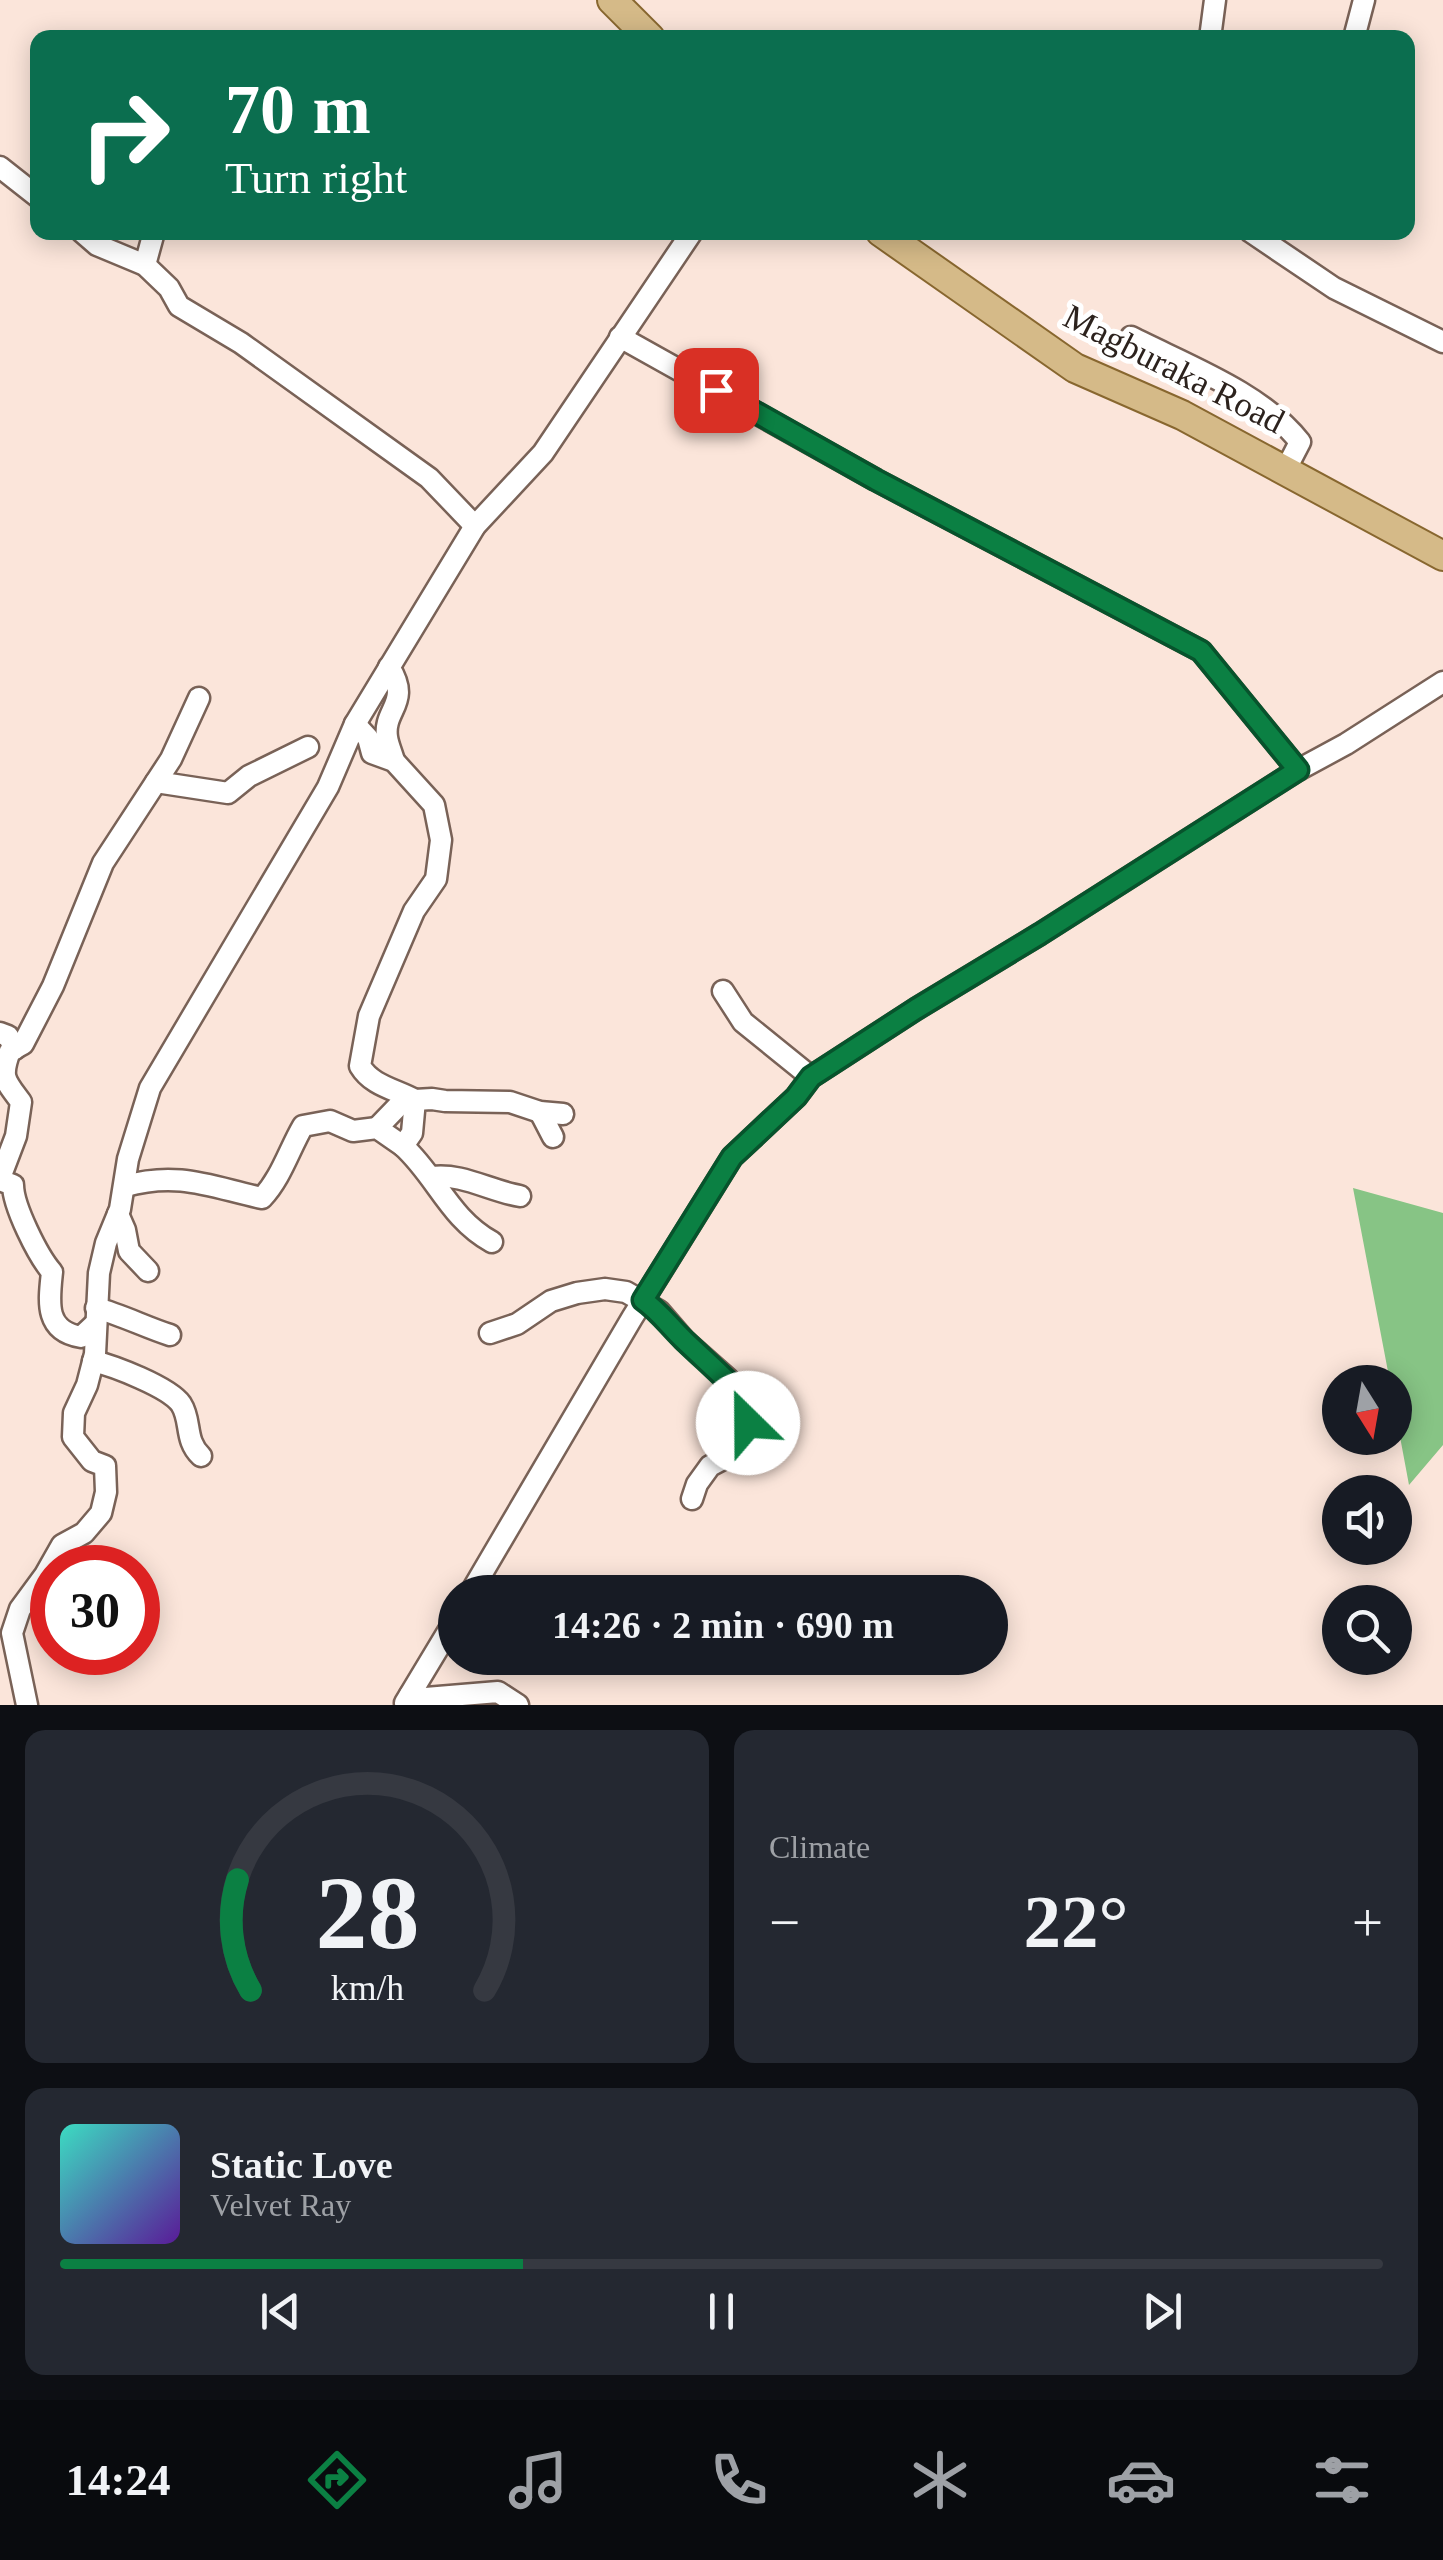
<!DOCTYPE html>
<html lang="en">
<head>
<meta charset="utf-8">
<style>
	:root { --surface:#171b24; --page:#242831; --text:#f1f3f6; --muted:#9ea1a6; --line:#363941; --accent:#0b8043 }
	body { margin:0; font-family:"Times New Roman",serif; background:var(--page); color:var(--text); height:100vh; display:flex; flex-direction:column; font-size:38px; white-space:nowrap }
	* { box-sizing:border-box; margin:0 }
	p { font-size:32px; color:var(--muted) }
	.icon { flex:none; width:55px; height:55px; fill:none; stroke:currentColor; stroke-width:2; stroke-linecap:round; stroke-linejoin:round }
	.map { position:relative; height:1705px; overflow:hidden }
	.panel { display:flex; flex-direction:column; gap:25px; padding:25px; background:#0d0f14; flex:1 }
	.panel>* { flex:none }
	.top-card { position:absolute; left:30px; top:30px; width:1385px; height:210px; border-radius:20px; box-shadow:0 5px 25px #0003; background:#0b6e4f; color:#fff; overflow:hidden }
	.needle { width:65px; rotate:169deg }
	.buttons { position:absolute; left:1322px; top:1365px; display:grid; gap:20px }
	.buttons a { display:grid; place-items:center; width:90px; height:90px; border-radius:50%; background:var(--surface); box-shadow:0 5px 25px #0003; font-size:50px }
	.speed { position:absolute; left:30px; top:1545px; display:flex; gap:20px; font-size:50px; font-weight:700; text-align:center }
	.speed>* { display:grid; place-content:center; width:130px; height:130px; border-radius:50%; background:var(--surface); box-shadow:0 5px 25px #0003; line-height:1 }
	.speed .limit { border:15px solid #d22; background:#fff; color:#111 }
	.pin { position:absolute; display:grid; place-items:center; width:85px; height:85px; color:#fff; margin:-42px; border-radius:20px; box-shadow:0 5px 15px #0006 }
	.me { position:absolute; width:110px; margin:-55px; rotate:337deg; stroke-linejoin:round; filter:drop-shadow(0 0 8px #0008) }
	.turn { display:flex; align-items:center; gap:35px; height:210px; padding:0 30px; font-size:45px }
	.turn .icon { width:130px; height:130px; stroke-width:2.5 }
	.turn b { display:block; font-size:70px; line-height:85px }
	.big { font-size:75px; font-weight:800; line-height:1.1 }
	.panel .widget { flex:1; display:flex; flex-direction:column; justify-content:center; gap:15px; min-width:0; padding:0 35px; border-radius:20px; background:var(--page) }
	.panel .dial { align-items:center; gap:0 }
	.dial svg { height:260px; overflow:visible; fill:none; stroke:var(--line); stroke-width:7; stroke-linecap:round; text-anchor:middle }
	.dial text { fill:var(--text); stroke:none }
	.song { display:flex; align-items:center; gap:30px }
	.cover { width:120px; height:120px; border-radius:15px; background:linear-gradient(135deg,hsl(170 70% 55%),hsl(270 70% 35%)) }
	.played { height:10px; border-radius:5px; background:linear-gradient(90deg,var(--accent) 35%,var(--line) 35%) }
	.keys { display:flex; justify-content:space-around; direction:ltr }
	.heat { display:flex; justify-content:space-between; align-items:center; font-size:55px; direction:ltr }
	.panel .tiles { flex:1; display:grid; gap:25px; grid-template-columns:1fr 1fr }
	.widget:last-child { grid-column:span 2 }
	.trip { position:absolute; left:438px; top:1575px; width:570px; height:100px; border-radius:50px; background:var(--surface); box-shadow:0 5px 25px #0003; font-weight:800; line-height:100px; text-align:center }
	.tabs { display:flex; height:160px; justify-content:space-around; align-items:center; background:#090b0e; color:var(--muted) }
	.tabs .icon { width:70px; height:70px }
	.tabs .selected { color:var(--accent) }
	.tabs b { font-size:45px; color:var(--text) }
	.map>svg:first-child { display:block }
</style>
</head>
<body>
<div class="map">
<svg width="1443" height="1705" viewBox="0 0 1443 1705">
	<rect width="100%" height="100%" fill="#fbe5da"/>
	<polygon fill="#87c485" points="1353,1188 1443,1213 1443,1445 1409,1485 1395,1410 1395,1382 1390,1382"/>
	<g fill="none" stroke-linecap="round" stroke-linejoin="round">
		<defs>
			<g id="minor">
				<polyline points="1210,38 1215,0"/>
				<polyline points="1354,38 1364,0"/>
				<polyline points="0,167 38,197"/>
				<polyline points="82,232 97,245 145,265 169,288 179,306 241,343 429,478 475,526"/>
				<polyline points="1251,232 1334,288 1443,342"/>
				<polyline points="145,265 154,232"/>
				<polyline points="620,337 876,480 1201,651 1298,770"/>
				<path d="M1131,337C1186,365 1262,393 1300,442L1286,469"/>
				<path d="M389,667C412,703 383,709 387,737C388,745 392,753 394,761"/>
				<path d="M355,724L368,738L372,753L394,761L434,805L441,840L436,879L414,911L369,1016L360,1066C372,1086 395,1089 415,1100"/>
				<polyline points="156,782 228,793 249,776 308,747"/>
				<polyline points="723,991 743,1022 811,1077"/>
				<polyline points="0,1033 8,1036 15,1049"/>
				<polyline points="540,1112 553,1137"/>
				<polyline points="377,1128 405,1099 415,1100"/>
				<path d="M432,1177C462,1173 490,1191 520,1196"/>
				<path d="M0,1178L16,1136L21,1102C5,1080 0,1078 10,1051L23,1044L53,986L103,863L171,759L199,698"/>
				<path d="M0,1180L13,1185C13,1206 38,1256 52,1272C49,1301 44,1331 81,1337L96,1323"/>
				<path d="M125,1186C179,1171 211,1187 262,1198C281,1178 289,1150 303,1126L330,1121L353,1131L377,1128L403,1146"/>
				<polyline points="118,1214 125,1230 129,1251 148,1271"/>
				<path d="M492,1242C449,1218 437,1177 403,1146L412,1133L415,1100L432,1099L445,1101L510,1102L540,1112L563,1114"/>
				<path d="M96,1308C122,1315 145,1327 170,1335"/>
				<polyline points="490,1333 517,1324 551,1301 577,1293 605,1289 626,1292 659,1311 684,1340 727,1378 750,1404 748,1423 727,1457 710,1466 697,1484 692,1499"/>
				<path d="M93,1361C114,1366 169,1387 181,1404C192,1421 184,1440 201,1456"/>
				<polyline points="471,1592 632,1318 732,1157 796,1097 811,1077 916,1009 1040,934 1298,770 1346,744 1443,682"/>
				<polyline points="410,1695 426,1698 498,1692 518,1705"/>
				<polyline points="405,1703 455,1620"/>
				<polyline points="27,1705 12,1633 20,1609 45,1575 62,1545 84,1533 101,1513 106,1492 105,1466 92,1461 73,1437 74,1413 87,1385 95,1354 99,1273 106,1243 120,1209 128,1159 150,1088 328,787 355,724 475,526 543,453 692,232"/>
			</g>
			<g id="major">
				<polyline points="612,0 650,38"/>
				<polyline points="881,232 1075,368 1182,415 1443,556"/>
			</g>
		</defs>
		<use href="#minor" stroke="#796257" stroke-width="25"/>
		<use href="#major" stroke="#88672f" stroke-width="32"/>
		<use href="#minor" stroke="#fff" stroke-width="20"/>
		<use href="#major" stroke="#d5ba88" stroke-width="28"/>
	</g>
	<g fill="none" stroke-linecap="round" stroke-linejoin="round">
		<defs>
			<path id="route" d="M716,390L876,480L1201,651L1298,770L1040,934L916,1009L811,1077L796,1097L732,1157L643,1300C660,1312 670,1327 685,1341C707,1362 729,1381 750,1404L748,1423"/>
		</defs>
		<use href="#route" stroke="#07532c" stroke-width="25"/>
		<use href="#route" stroke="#0b8043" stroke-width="18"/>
	</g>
	<g text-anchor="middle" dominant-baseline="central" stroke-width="10" stroke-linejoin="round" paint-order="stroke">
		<g font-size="35" fill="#2c221d" stroke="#fff">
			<text transform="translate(1174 369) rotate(27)">Magburaka Road</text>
		</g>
	</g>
</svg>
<div class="buttons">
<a><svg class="needle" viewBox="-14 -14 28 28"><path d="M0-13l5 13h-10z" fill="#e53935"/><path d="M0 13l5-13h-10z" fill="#9ea1a6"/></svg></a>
<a><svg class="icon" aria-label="sound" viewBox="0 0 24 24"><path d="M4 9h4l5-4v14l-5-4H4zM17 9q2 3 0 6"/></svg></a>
<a><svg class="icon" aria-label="search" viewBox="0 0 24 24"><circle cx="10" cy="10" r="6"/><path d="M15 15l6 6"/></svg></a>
</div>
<div class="speed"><div class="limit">30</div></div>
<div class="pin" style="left:716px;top:390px;background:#d93025"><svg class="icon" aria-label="arrive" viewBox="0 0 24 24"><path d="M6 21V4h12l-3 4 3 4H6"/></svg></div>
<svg class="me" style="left:748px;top:1423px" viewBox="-20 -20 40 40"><circle r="19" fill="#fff"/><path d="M0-13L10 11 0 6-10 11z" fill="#0b8043"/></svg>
<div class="trip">14:26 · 2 min · 690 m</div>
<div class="top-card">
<div class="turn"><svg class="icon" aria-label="right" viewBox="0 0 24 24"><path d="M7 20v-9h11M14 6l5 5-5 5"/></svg><div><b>70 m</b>Turn right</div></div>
</div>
</div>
<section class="panel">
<div class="tiles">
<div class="widget dial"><svg viewBox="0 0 100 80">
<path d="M14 69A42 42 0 1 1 86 69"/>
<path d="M14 69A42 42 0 0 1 10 35" stroke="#0b8043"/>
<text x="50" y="56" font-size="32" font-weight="700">28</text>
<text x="50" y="72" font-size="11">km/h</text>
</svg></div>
<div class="widget"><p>Climate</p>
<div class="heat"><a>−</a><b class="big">22°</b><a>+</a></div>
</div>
<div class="widget">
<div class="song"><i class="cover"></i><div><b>Static Love</b><p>Velvet Ray</p></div></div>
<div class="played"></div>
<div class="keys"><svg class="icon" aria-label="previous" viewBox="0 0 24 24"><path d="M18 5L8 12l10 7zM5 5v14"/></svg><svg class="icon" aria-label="pause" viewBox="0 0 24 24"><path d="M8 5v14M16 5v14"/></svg><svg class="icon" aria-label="next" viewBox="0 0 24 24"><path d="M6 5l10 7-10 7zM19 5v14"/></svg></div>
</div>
</div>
</section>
<nav class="tabs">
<b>14:24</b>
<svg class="icon selected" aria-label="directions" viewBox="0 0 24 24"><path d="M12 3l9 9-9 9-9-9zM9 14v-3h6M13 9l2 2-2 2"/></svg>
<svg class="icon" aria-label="music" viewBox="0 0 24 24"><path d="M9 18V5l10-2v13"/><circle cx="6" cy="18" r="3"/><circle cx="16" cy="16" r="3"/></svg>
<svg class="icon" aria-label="phone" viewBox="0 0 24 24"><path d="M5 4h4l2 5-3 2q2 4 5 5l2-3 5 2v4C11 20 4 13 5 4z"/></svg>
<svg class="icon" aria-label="climate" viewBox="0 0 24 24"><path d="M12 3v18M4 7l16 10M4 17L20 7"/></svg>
<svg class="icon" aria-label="car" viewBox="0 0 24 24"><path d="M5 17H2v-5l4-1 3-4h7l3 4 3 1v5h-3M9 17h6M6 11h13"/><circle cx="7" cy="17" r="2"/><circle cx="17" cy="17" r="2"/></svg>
<svg class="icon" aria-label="filters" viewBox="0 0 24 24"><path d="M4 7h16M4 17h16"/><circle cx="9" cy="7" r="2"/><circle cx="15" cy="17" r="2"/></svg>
</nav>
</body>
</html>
